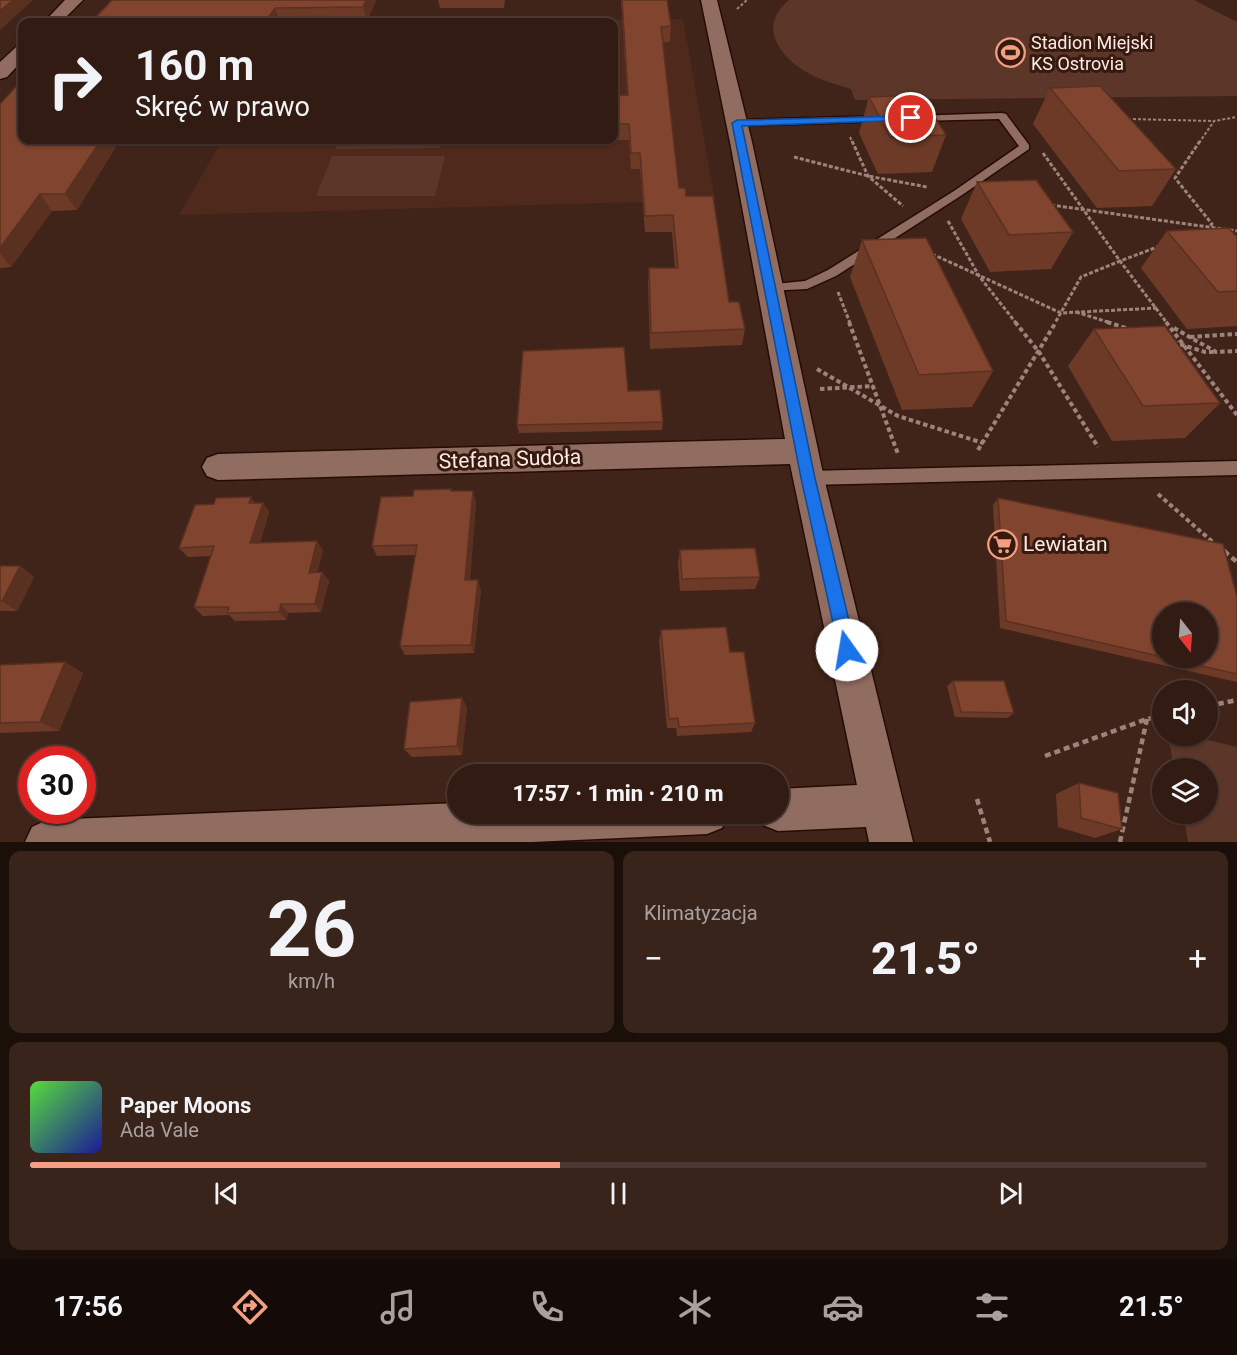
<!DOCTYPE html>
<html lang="pl">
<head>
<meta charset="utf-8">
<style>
	:root { --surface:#311b13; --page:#39241c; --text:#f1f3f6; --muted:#a8a1a0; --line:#4c3933; --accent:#f3a082 }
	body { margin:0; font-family:Roboto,sans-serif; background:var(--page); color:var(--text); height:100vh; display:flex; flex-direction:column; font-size:22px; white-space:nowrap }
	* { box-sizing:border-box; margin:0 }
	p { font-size:20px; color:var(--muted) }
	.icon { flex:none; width:33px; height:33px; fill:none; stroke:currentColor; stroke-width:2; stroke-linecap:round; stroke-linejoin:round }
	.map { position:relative; height:842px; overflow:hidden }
	.drawer { display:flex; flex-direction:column; gap:9px; padding:9px; background:#1b0f0a; flex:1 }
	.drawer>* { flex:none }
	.hud { position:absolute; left:18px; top:18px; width:600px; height:126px; border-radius:12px; box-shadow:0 2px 4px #0004,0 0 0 2px var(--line); background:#311b13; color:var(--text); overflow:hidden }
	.needle { width:39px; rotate:163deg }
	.tools { position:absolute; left:1152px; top:602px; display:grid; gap:12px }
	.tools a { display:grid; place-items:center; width:66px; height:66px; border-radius:50%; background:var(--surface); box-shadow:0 2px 4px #0004,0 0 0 2px var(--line); font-size:30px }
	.speed { position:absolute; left:18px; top:746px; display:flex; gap:12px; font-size:30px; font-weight:700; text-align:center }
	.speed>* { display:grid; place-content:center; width:78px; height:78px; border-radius:50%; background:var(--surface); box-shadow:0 2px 4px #0004,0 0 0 2px var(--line); line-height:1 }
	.speed .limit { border:9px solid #d22; background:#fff; color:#111 }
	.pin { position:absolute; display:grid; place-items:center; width:51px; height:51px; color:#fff; margin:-26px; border:3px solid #fff; border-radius:50%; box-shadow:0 2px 6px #0007 }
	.me { position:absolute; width:66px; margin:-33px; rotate:347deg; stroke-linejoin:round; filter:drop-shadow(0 0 4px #0008) }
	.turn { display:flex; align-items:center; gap:21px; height:126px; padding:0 18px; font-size:27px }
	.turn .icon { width:78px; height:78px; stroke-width:2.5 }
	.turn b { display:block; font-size:42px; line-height:51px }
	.big { font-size:45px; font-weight:800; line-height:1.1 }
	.drawer .widget { flex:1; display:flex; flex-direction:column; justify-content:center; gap:9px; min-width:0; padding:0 21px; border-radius:12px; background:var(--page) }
	.drawer .dial { align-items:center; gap:0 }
	.dial b { font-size:78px; line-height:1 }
	.song { display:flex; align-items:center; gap:18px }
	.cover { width:72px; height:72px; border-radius:9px; background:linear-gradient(135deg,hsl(110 70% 55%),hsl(240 70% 35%)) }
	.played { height:6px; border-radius:3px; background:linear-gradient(90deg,var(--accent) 45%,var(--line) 45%) }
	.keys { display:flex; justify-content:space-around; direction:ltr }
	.heat { display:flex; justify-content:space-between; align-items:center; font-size:33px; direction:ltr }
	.drawer .tiles { flex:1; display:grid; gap:9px; grid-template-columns:1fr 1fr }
	.widget:last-child { grid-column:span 2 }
	.trip { position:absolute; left:447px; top:764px; width:342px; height:60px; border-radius:30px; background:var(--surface); box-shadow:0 2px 4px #0004,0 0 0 2px var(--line); font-weight:800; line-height:60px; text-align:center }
	.menu { display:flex; height:96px; justify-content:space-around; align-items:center; background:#140b08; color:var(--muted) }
	.menu .icon { width:42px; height:42px }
	.menu .active { color:var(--accent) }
	.menu b { font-size:27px; color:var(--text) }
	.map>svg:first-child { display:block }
</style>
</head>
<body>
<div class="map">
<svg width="1237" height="842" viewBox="0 0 1237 842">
	<rect width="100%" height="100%" fill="#412419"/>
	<polygon fill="#4e291c" points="683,19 715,200 179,215 222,140 614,140 614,22 436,22"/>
	<g fill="#5c3729">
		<path d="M789,0H1194L1237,22V96L855,100L851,89C839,85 827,82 816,77C784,62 754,29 789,0Z"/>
		<polygon points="340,140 442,140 439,148 336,149"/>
		<polygon points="332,156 445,156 435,196 316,196"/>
		<polygon points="1168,735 1188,735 1237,747 1237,842 1188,842 1183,813 1208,813 1208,768 1174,768"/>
	</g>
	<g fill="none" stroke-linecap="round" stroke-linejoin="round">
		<defs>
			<g id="lane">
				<polygon points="1002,113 1006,114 1029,145 1029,149 962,195 836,276 807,289 765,291 764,288 765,285 805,281 828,270 954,191 1019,146 999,119 916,121 912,120 912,116"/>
				<polygon points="883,116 888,119 887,121 737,126 732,123 737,120"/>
				<polygon points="1237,461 1237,475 808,485 802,483 800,478 802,473 808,471"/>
			</g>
			<g id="street">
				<polygon points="65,0 83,0 61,22 44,22"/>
				<polygon points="701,0 717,0 752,142 824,478 913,842 869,842 866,827 778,831 763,825 758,813 778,813 778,789 857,785 790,464 218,480 207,476 202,467 207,458 218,454 785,439 730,142"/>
				<polygon points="22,46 22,61 7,77 0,79 0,62 16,47"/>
				<polygon points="458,803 458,813 728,813 722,828 707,834 532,842 25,842 32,827 47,820"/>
			</g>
		</defs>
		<use href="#lane" stroke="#270c03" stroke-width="3"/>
		<use href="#street" stroke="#270c03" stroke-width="3"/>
		<g stroke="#9d847b" stroke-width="2" stroke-dasharray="3 2" stroke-linecap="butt">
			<polyline points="737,9 747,0"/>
			<polyline points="1128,119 1214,121"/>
			<polyline points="850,137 853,143"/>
			<polyline points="1199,143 1214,121 1237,117"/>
		</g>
		<g stroke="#9d847b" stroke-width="3" stroke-dasharray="4 2" stroke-linecap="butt">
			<polyline points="852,141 868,176 903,206"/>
			<polyline points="1200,141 1175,178 1212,224 1209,227"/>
			<polyline points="1043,153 1120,261 1081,277 1055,323"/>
			<polyline points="794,157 868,176 927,187"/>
			<polyline points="1051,205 1237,231"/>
			<polyline points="948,221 979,276 1016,323"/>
			<polyline points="1160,246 1120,261 1167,323"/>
			<polyline points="932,254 1061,313 1157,308"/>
			<polyline points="838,292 850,323"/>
			<polyline points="1076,312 1111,323"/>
		</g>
		<g stroke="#9d847b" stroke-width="4" stroke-dasharray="4.5 3" stroke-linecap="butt">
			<polyline points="849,322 898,454"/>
			<polyline points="1015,322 1039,352 1098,447"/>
			<polyline points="1107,322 1129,329"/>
			<polyline points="1166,322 1237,415"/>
			<polyline points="1174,328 1216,352 1237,351"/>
			<polyline points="1190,337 1237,334"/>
			<polyline points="1173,342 1205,352 1216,352"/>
			<polyline points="817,369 898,416 983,443"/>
			<polyline points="820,389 873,386"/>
			<polyline points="978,450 1056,322"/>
			<polyline points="1158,494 1216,545"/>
			<polyline points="1222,549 1226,552"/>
		</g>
		<g stroke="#9d847b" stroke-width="4.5" stroke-dasharray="6 4" stroke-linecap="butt">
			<polyline points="1224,551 1237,562"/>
			<polyline points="1208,706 1237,700"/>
			<polyline points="1045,756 1147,719 1162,716"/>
			<polyline points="977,799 990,842"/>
			<polyline points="1120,842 1147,719"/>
		</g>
		<use href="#lane" fill="#916d61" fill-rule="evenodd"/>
		<use href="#street" fill="#916d61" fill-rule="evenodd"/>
	</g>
	<g fill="#6e3a28">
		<polygon points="376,0 367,22 91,22"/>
		<polygon points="438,0 505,0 504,8 440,8"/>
		<polygon points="621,0 667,0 671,26 670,42 663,42 679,188 686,196 729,302 745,329 742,345 650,349 648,284 649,268 675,268 672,232 645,232 640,169 631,169 629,140 513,141 513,140 614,140 614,96 627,95"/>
		<polygon points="1050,88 1176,169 1152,206 1097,208 1033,124"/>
		<polygon points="869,97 946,135 932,172 878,174 859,133"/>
		<polygon points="0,104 22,140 120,140 77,210 52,211 11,267 0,268"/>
		<polygon points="977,182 1073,232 1051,269 990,272 961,219"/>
		<polygon points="1167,231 1237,237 1237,326 1187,329 1141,268"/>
		<polygon points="862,240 993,371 972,407 902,410 850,277"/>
		<polygon points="1094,329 1220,403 1185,438 1112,441 1068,366"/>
		<polygon points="628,391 663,422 662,430 519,433 517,425"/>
		<polygon points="452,491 476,502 470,580 481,590 474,653 405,655 400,646 415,555 377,556 372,546"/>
		<polygon points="998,498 1237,597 1237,682 1000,628 993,505"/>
		<polygon points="255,503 263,503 269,512 260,543 323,550 317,572 322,572 329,581 321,612 288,613 286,620 235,621 229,615 203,616 194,607 211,556 188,557 179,548"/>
		<polygon points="680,550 760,577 755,589 680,591 678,563"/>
		<polygon points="0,566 20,566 34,577 17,611 0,611"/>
		<polygon points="661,630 730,652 755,723 751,732 677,736 676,728 667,728 659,642"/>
		<polygon points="65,662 83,673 59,731 0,733 0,666"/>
		<polygon points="953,681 1014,713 1007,718 955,717 947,686"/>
		<polygon points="462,698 467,708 462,755 412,757 404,749"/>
		<polygon points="1079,783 1122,829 1095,838 1058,827 1056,794"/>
	</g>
	<g fill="#5a3021">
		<polygon points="13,0 33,0 0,30 0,11"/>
		<polygon points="366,0 376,0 367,22 363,7"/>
		<polygon points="275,8 280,22 265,22"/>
		<polygon points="101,140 120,140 77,210 65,194"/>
		<polygon points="40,194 52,211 11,267 0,253 0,248"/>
		<polygon points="473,491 476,502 469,590 465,580"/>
		<polygon points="251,497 258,507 249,503"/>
		<polygon points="263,503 269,512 257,552 250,543"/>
		<polygon points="317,541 323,550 315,582 309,573"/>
		<polygon points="20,566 34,577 17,611 2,601"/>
		<polygon points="322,572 329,581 321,612 315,604"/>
		<polygon points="478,580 481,590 474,653 471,645"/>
		<polygon points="281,604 288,613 286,620 279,612"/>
		<polygon points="65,662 83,673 59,731 40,722"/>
		<polygon points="462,698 467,708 462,755 457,746"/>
	</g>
	<g fill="#80442f" stroke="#5a3021" stroke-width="1.5" fill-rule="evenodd">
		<polygon points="0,0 13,0 0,11"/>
		<polygon points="112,0 366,0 363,7 275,8 265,22 91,22"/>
		<polygon points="622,0 667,0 671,26 661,27 679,188 685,188 686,196 713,196 729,302 739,302 745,329 651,333 649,268 678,268 673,215 645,216 640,153 631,153 629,124 614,124 614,96 628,95"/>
		<polygon points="22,80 22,140 101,140 65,194 40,194 0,248 0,104"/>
		<polygon points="1100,86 1176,169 1119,171 1050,88"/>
		<polygon points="921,95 946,135 890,137 869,97"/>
		<polygon points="1036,180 1073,232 1009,235 977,182"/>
		<polygon points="1229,228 1237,237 1237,291 1218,292 1167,231"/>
		<polygon points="926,238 993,371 919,375 862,240"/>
		<polygon points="1165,326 1220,403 1143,406 1094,329"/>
		<polygon points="624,347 628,391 660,390 663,422 517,425 523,351"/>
		<polygon points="451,489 451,491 473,491 465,580 478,580 471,645 400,646 417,545 372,546 381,497 413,496 414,490"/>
		<polygon points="251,497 249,503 263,503 250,543 317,541 309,573 322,572 315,604 281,604 279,612 227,613 229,607 194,607 214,546 179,548 195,505 214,504 216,498"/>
		<path d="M998,498L1223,544L1237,597V674L1006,621ZM1162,612H1208V657H1162Z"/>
		<polygon points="755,548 760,577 682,579 680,550"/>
		<polygon points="0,566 20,566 2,601 0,601"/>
		<polygon points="726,627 730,652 744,652 755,723 679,727 678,718 669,719 661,630"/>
		<polygon points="65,662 40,722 0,723 0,665"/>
		<polygon points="953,681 1004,681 1014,713 961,712"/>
		<polygon points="462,698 457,746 404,749 410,702"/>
		<polygon points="1079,783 1118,793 1122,829 1081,818"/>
	</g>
	<polygon fill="#1a73e8" stroke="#114b97" stroke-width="1.5" points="911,116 916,118 915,120 742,126 815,478 856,650 853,656 847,658 841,656 839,650 801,478 732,123 737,120"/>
	<defs>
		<symbol id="stadium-ring" viewBox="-11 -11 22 22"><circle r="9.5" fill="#361a10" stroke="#f3a082" stroke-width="1.5"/><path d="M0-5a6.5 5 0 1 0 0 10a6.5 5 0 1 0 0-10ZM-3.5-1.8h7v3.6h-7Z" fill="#f3a082"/></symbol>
		<symbol id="supermarket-ring" viewBox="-11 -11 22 22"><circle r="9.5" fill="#361a10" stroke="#f3a082" stroke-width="1.5"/><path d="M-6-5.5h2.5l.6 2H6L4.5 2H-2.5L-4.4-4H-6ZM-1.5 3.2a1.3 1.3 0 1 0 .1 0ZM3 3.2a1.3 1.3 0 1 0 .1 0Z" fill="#f3a082"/></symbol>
	</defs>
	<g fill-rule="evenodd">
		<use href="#stadium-ring" x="994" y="36" width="33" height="33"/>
		<use href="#supermarket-ring" x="986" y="528" width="33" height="33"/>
	</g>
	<g text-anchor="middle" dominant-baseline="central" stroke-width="6" stroke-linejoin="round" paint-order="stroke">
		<g font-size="18" fill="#fee9e2" stroke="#361a10" text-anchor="start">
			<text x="1031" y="42">Stadion Miejski<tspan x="1031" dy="21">KS Ostrovia</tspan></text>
		</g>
		<g font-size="21" fill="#fee9e2" stroke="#361a10">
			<text transform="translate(510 459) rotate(-2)">Stefana Sudoła</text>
		</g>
		<g font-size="21" fill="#fee9e2" stroke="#361a10" text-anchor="start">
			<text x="1023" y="544">Lewiatan</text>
		</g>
	</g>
</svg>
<div class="tools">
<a><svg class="needle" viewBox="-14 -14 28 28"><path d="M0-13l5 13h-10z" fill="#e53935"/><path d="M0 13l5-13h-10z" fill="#a8a1a0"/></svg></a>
<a><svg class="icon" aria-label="sound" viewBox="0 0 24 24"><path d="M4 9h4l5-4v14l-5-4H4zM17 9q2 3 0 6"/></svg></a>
<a><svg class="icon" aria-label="layers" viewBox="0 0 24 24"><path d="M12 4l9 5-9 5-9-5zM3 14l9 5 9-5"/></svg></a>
</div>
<div class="speed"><div class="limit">30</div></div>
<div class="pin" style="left:911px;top:118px;background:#d93025"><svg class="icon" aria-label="arrive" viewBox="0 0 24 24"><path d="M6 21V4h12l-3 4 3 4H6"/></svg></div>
<svg class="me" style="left:847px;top:650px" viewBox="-20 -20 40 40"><circle r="19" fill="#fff"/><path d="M0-13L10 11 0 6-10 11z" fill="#1a73e8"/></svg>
<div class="trip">17:57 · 1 min · 210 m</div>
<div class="hud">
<div class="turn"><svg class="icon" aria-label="right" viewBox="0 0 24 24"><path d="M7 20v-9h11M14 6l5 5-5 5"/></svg><div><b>160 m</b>Skręć w prawo</div></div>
</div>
</div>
<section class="drawer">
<div class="tiles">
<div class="widget dial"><b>26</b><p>km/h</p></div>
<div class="widget"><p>Klimatyzacja</p>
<div class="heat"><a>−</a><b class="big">21.5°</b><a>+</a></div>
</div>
<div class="widget">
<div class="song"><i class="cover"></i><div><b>Paper Moons</b><p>Ada Vale</p></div></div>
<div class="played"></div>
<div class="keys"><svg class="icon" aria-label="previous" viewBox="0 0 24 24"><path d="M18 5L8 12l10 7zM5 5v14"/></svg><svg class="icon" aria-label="pause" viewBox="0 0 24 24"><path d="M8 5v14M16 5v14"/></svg><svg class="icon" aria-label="next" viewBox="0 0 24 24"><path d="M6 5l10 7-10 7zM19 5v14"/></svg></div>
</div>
</div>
</section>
<nav class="menu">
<b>17:56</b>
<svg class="icon active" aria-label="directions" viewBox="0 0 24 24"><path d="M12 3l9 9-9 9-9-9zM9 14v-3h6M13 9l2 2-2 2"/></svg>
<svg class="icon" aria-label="music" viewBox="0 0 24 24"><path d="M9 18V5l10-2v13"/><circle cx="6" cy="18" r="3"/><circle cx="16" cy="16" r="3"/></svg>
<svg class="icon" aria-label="phone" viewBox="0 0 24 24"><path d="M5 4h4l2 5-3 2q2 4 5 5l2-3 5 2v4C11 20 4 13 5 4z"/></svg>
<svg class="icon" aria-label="climate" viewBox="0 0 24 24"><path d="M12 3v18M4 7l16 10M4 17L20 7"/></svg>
<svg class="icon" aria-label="car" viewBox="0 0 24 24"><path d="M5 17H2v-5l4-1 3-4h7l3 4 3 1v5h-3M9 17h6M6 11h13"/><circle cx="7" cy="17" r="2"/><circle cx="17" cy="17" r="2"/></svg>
<svg class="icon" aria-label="filters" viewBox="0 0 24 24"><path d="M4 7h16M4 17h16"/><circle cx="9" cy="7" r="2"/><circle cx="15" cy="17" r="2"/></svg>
<b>21.5°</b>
</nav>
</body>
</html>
